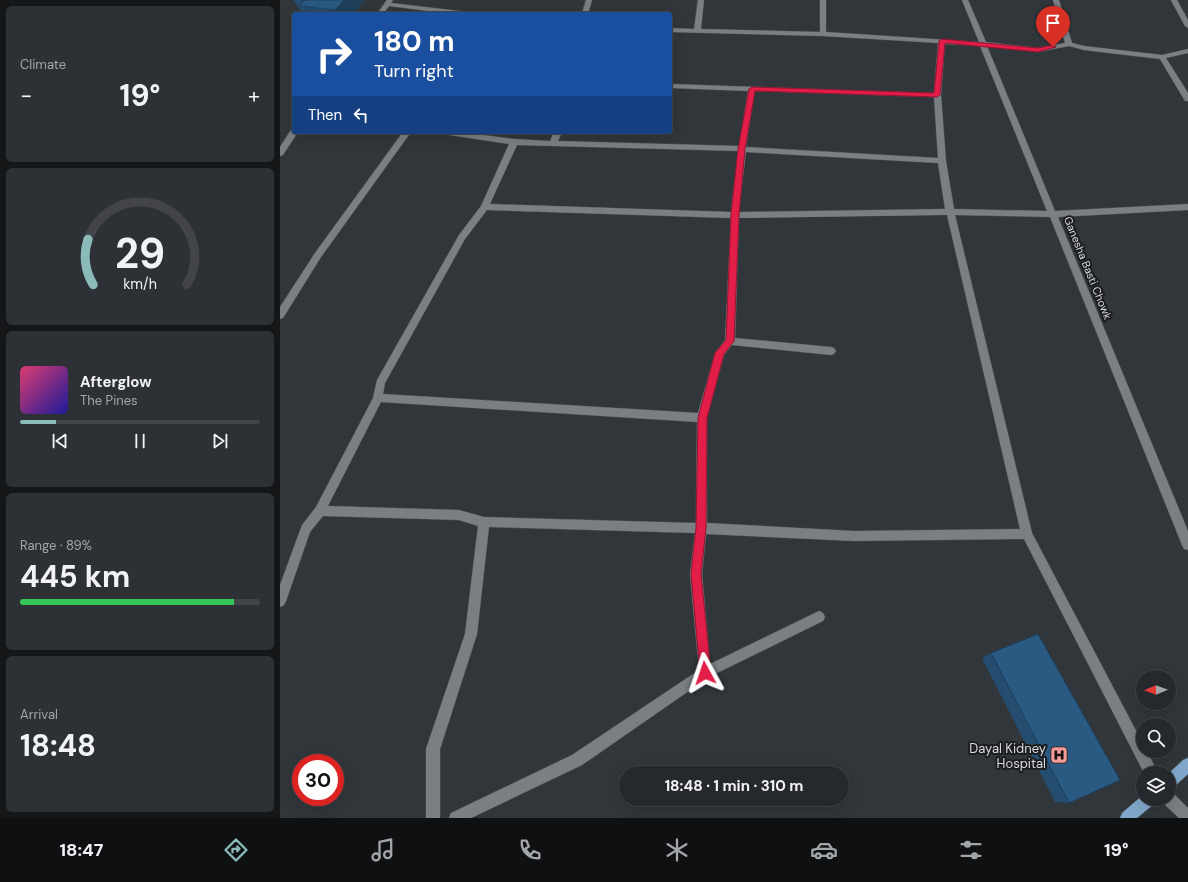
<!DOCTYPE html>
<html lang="en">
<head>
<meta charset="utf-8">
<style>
	:root { --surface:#25282c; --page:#2d3034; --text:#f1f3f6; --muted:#a3a6a9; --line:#424448; --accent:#8bbbb9 }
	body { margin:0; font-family:"DM Sans",sans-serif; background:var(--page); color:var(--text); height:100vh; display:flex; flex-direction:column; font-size:15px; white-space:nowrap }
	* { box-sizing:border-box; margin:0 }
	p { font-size:13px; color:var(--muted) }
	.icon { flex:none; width:22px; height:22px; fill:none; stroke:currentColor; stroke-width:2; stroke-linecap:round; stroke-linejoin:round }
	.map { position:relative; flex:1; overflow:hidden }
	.drawer { display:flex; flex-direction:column; gap:6px; padding:6px; background:#141618; width:280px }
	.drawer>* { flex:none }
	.hud { position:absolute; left:12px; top:12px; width:380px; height:122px; border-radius:4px; box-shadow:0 4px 16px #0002,0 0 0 1px var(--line); background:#1a4fa0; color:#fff; overflow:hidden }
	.needle { width:26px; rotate:269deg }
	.buttons { position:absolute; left:856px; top:670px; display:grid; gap:8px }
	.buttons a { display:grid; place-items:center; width:40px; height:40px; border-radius:50%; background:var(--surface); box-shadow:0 4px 16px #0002,0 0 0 1px var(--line); font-size:20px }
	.speed { position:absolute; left:12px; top:754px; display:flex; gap:8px; font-size:20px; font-weight:700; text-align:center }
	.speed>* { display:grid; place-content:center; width:52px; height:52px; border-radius:50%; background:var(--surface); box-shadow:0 4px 16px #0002,0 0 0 1px var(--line); line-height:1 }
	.speed .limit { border:6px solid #d22; background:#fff; color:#111 }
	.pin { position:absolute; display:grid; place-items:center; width:34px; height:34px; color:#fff; margin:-41px -17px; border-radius:50% 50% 50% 0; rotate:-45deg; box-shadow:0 0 4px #0007 }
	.pin .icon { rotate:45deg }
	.me { position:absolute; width:44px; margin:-22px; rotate:355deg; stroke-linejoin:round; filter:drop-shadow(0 0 3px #0008) }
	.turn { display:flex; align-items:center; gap:14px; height:84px; padding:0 16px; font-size:18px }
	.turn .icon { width:52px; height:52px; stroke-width:2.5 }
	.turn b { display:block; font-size:28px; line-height:34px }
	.then { display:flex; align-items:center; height:38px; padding:0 16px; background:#0003; gap:8px; font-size:15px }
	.big { font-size:30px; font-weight:700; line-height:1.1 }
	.drawer .tile { flex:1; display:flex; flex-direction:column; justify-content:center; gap:6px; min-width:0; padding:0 14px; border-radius:6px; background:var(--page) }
	.drawer .dial { align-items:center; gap:0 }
	.dial svg { height:104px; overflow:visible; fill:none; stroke:var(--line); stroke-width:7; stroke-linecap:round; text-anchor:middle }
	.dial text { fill:var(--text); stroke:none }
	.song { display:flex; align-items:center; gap:12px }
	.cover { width:48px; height:48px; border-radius:6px; background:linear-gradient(135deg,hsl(340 70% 55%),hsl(240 70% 35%)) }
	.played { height:4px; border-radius:2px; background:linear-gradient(90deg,var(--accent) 15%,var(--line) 15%) }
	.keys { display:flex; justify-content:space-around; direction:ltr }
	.heat { display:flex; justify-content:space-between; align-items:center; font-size:22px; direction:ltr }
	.charge { height:6px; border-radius:3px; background:linear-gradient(90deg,#34c759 89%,var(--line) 0) }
	.trip { position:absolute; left:339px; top:766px; width:230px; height:40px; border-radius:20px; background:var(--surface); box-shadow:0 4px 16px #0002,0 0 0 1px var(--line); font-weight:700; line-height:40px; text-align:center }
	.dock { display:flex; height:64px; justify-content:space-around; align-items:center; background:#0f1012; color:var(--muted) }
	.dock .icon { width:28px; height:28px }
	.dock .on { color:var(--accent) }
	.dock b { font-size:18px; color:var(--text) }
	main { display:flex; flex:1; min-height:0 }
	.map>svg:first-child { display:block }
</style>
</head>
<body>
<main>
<section class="drawer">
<div class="tile"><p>Climate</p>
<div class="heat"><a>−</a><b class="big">19°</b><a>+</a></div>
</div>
<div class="tile dial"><svg viewBox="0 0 100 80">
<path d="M14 69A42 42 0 1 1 86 69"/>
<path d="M14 69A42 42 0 0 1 10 34" stroke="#8bbbb9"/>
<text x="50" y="56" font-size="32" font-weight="700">29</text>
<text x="50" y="72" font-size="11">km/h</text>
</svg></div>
<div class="tile">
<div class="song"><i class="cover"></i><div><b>Afterglow</b><p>The Pines</p></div></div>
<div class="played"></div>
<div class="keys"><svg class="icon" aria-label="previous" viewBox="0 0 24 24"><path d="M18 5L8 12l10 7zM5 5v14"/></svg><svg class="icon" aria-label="pause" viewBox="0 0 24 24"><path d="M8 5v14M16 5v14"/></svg><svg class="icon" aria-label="next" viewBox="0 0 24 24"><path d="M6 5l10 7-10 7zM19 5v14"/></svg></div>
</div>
<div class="tile"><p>Range · 89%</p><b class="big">445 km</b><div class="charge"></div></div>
<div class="tile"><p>Arrival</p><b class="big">18:48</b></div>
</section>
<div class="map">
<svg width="908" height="818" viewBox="0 0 908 818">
	<rect width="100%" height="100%" fill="#31363a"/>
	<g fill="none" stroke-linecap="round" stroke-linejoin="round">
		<defs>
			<g id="minor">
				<polygon points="107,0 113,0 111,3 188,12 191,14 172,14 109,6 103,14 97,14"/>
				<polygon points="306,0 312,0 308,14 302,14"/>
				<path d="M418,0H424L421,29L540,32V0H546V32L699,42L682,0H688L706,42L758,48L785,43L773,0H779L792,43L804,46L882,55L908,49V53L886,58L908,93V101H905L880,59L804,50L789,46L758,52L707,46L775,211L908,204V210L778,217L908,531V550L904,549L902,545L770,217L675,215L752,533L863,744V751H867L878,773H864L744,539L574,541L426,534L422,574L430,664L539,611L543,613L545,617L543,621L429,677L302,765L191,818H169L171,813L292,755L419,670L410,574L415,533L209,527L197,634L160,749V818H146V749L185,634L198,526L179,520L43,516L30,532L6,601L4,605L0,607V585L22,525L36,507L93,398L97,380L179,235L201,206L229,144L163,134L159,132H180L234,139L270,141L274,132H282L278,141L459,146L468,91L390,88V84L654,93L658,43L543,36L390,32V28L414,29ZM665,44L700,46L767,211L674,209L666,161L661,95ZM475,91L654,97L658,158L466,147ZM237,145L458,151L451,212L210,204ZM466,152L658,163L665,209L459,212ZM207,210L451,218L445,340L435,353L418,413L103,394L105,383L185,239ZM667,215L740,529L574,531L427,523V418L444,355L452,345L551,355L554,354L556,351L554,348L551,347L455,338L459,218ZM101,402L417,422L416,523L204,517L179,510L48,506Z"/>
				<polygon points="891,0 897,0 908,20 908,28 905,26"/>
				<polygon points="11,130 14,130 14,132 18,132 3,155 0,156 0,147"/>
				<polygon points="123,132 131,132 41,257 3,318 0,319 0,307 35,253"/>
				<polygon points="889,792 894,794 908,808 908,818 899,818 884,804 882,799 889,799"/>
			</g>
			<g id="major">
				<polygon points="908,758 908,774 894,787 889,789 889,773 903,760"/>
				<polygon points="863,795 863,799 876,799 874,804 857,818 840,818 842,813"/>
			</g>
		</defs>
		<use href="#minor" stroke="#4e5256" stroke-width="1"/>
		<use href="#major" stroke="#4e5256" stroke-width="1"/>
		<use href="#minor" fill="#7a7f84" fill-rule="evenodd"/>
		<use href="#major" fill="#80a7ca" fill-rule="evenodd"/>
	</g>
	<g fill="#244d70">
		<polygon points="14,0 84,0 73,14 22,14"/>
		<polygon points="711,653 789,803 775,802 702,658"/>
	</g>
	<polygon fill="#1d3f5b" points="64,0 84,0 73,14 57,14 55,10"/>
	<g fill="#2a5a82" stroke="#1d3f5b">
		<polygon points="21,0 64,0 55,10 19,6 25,0"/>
		<polygon points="758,634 840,780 789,803 711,653"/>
	</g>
	<polygon fill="#e11d48" stroke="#92132f" points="662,39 758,48 773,45 776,47 758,52 665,43 660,95 657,97 475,91 465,149 459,215 454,341 444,354 427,418 426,528 421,574 431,673 429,677 425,678 421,677 420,673 411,574 416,528 418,418 435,353 446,340 451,215 458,149 469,89 472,87 654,93 659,41"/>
	<defs>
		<symbol id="hospital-square" viewBox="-11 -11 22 22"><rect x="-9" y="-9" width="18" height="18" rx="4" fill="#f59b98" stroke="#1b1d1f"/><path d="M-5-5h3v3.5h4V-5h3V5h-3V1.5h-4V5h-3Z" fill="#111"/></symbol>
	</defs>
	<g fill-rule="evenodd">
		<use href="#hospital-square" x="769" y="745" width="20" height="20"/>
	</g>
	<g text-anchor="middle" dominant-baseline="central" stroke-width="4" stroke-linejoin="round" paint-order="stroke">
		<g font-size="11" fill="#d8dbde" stroke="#1b1d1f">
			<text transform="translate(808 268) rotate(68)">Ganesha Basti Chowk</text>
		</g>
		<g font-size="13" fill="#d8dbde" stroke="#1b1d1f" text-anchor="end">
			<text x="766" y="748">Dayal Kidney<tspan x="766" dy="15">Hospital</tspan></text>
		</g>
	</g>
</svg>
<div class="buttons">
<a><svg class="needle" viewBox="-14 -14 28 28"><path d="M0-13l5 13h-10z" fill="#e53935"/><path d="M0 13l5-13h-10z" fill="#a3a6a9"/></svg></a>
<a><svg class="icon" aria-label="search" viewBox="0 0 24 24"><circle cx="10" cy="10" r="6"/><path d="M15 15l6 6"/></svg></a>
<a><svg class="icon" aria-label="layers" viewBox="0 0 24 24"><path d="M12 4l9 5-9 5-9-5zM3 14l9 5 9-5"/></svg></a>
</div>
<div class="speed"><div class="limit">30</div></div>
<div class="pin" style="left:773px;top:47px;background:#d93025"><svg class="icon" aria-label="arrive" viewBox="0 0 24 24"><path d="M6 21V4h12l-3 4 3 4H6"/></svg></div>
<svg class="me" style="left:425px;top:673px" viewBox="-20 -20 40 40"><path d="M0-17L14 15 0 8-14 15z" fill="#e11d48" stroke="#fff" stroke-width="4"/></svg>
<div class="trip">18:48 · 1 min · 310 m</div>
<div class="hud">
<div class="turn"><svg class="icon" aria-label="right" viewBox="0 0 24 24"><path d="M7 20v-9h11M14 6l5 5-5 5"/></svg><div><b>180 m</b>Turn right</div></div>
<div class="then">Then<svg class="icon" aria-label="left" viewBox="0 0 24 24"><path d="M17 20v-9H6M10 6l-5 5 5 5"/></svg></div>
</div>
</div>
</main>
<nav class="dock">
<b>18:47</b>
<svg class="icon on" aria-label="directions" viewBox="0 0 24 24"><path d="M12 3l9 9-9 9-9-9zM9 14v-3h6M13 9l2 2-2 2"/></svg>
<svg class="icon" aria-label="music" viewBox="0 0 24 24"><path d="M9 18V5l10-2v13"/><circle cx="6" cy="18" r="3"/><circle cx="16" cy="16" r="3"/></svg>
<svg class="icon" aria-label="phone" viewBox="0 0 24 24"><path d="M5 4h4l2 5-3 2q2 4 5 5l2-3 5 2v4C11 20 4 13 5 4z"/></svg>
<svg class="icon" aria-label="climate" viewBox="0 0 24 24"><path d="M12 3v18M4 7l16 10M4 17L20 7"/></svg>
<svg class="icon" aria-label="car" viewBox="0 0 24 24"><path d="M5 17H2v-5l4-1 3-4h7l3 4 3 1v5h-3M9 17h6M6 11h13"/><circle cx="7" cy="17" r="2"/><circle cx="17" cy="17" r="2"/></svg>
<svg class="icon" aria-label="filters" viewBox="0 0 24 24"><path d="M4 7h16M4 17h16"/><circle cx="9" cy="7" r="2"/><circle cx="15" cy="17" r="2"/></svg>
<b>19°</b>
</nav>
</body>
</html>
